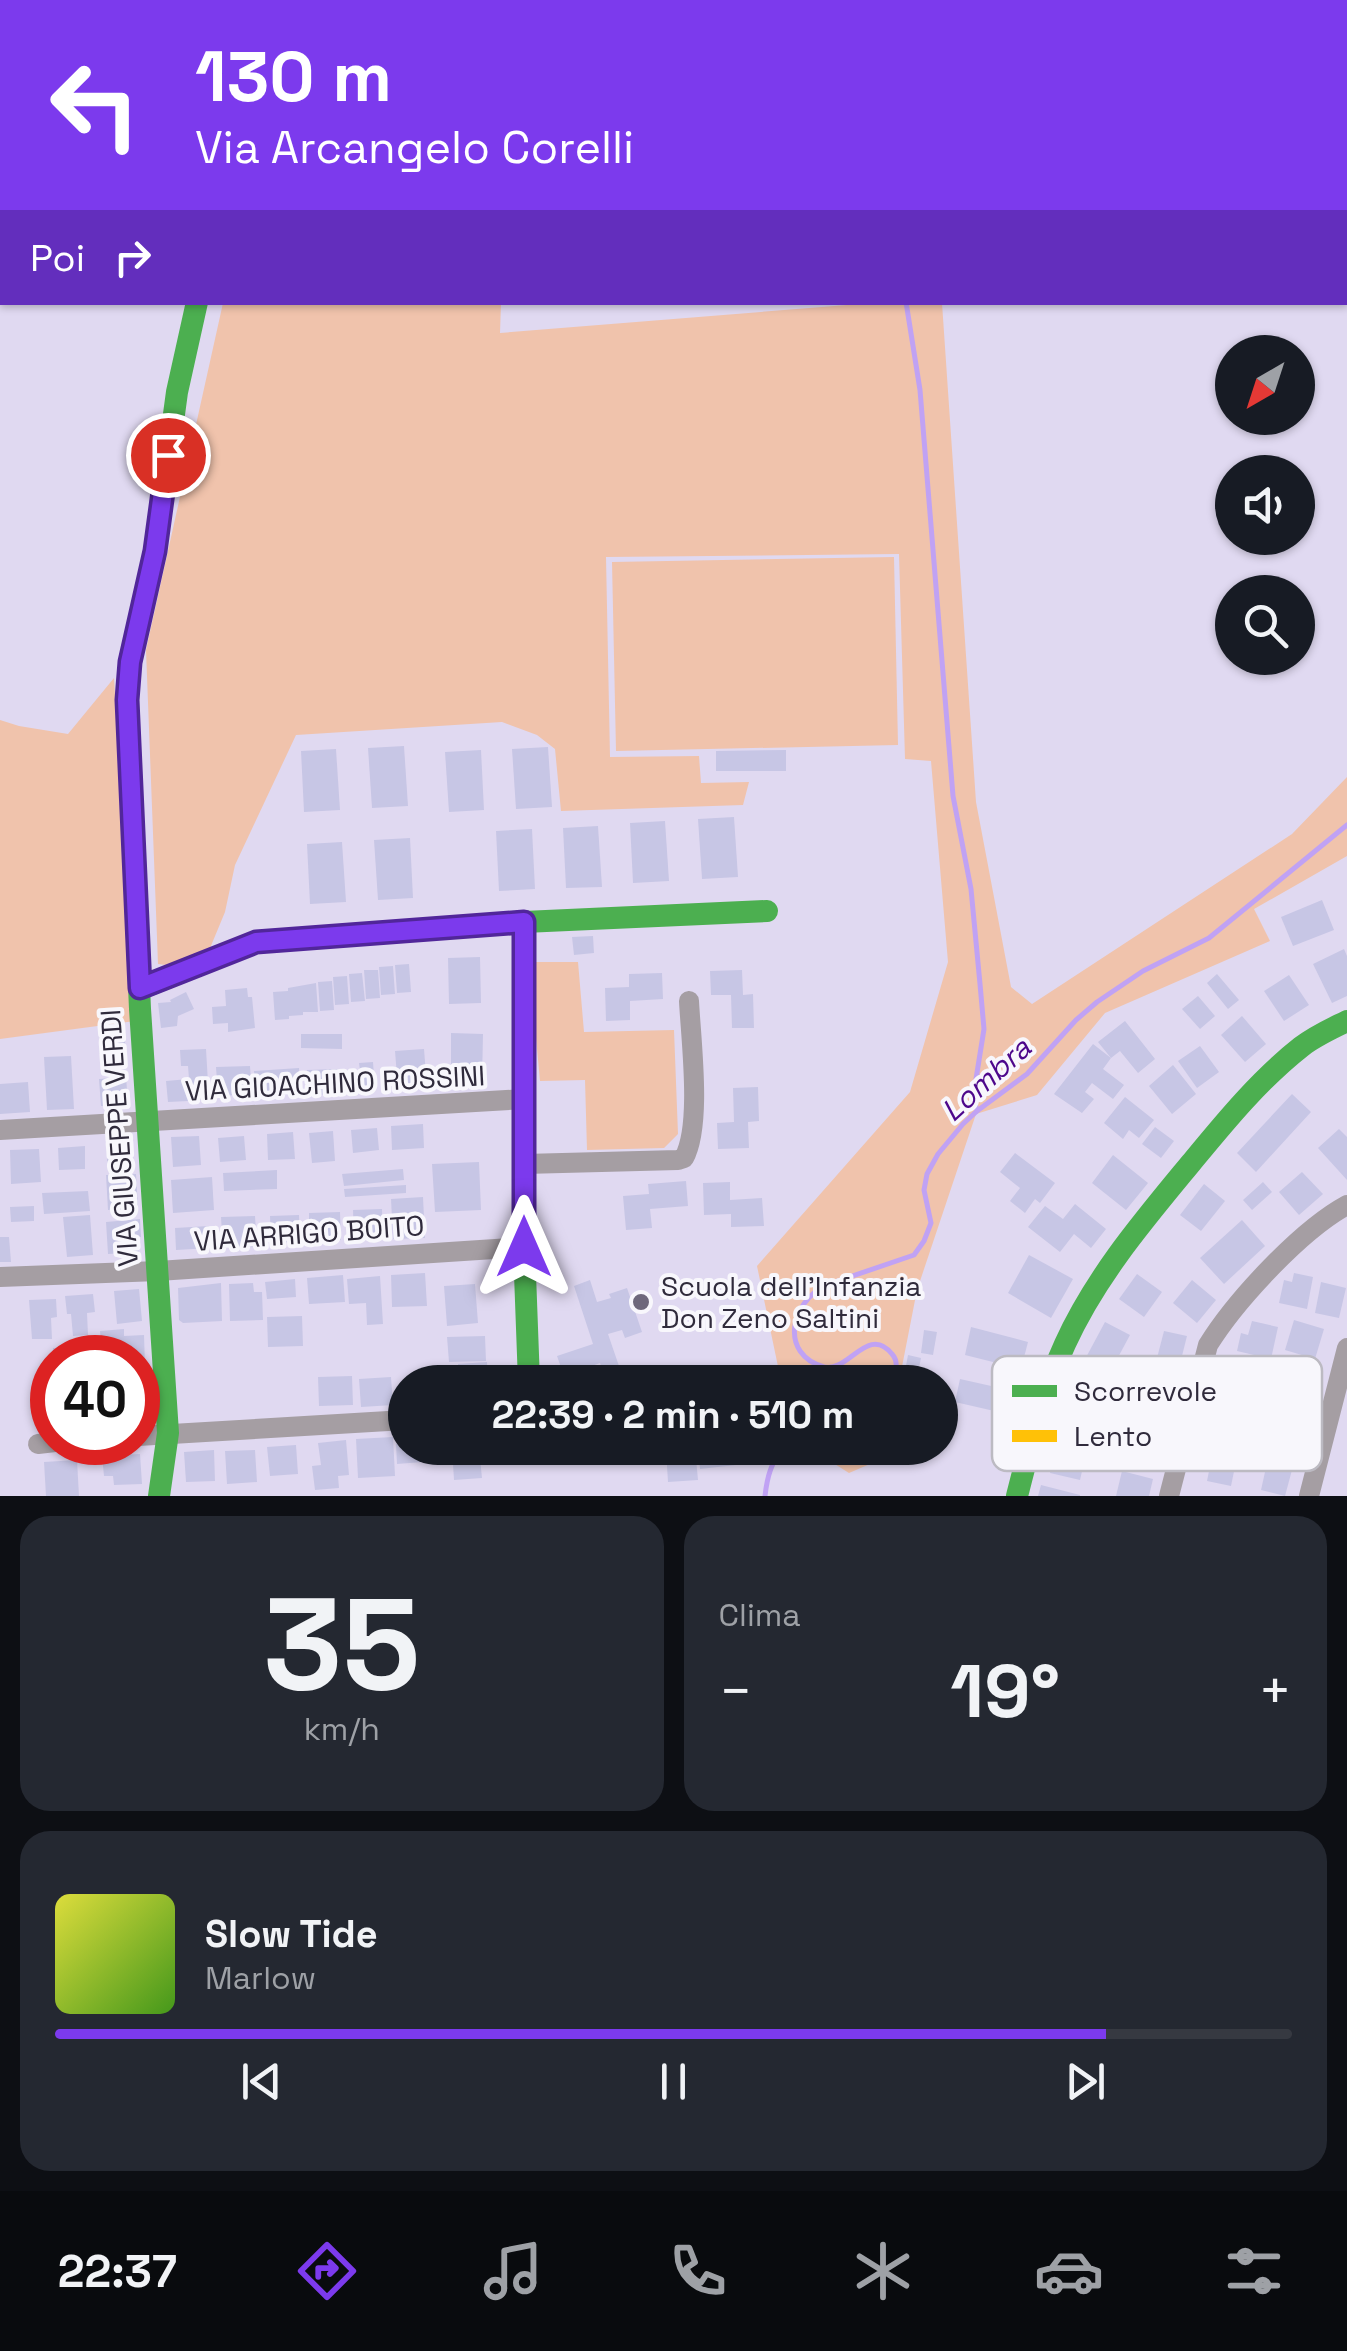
<!DOCTYPE html>
<html lang="it">
<head>
<meta charset="utf-8">
<style>
	:root { --surface:#171b24; --page:#242831; --text:#f1f3f6; --muted:#9ea1a6; --line:#363941; --accent:#7c3aed }
	body { margin:0; font-family:"Space Grotesk",sans-serif; background:var(--page); color:var(--text); height:100vh; display:flex; flex-direction:column; font-size:38px; white-space:nowrap }
	* { box-sizing:border-box; margin:0 }
	p { font-size:32px; color:var(--muted) }
	.icon { flex:none; width:55px; height:55px; fill:none; stroke:currentColor; stroke-width:2; stroke-linecap:round; stroke-linejoin:round }
	.map { position:relative; height:1496px; overflow:hidden }
	.panel { display:flex; flex-direction:column; gap:20px; padding:20px; background:#0d0f14; flex:1 }
	.panel>* { flex:none }
	.banner { position:absolute; left:0px; top:0px; width:1348px; height:305px; box-shadow:0 2px 8px #0004; background:#7c3aed; color:#fff; overflow:hidden }
	.needle { width:65px; rotate:219deg }
	.controls { position:absolute; left:1215px; top:335px; display:grid; gap:20px }
	.controls a { display:grid; place-items:center; width:100px; height:100px; border-radius:50%; background:var(--surface); box-shadow:0 2px 8px #0004; font-size:50px }
	.speed { position:absolute; left:30px; top:1335px; display:flex; gap:20px; font-size:50px; font-weight:700; text-align:center }
	.speed>* { display:grid; place-content:center; width:130px; height:130px; border-radius:50%; background:var(--surface); box-shadow:0 2px 8px #0004; line-height:1 }
	.speed .limit { border:15px solid #d22; background:#fff; color:#111 }
	.pin { position:absolute; display:grid; place-items:center; width:85px; height:85px; color:#fff; margin:-42px; border:5px solid #fff; border-radius:50%; box-shadow:0 2px 10px #0007 }
	.me { position:absolute; width:110px; margin:-55px; rotate:0deg; stroke-linejoin:round; filter:drop-shadow(0 0 8px #0008) }
	.turn { display:flex; align-items:center; gap:35px; height:210px; padding:0 30px; font-size:45px }
	.turn .icon { width:130px; height:130px; stroke-width:2.5 }
	.turn b { display:block; font-size:70px; line-height:85px }
	.then { display:flex; align-items:center; height:95px; padding:0 30px; background:#0003; gap:20px; font-size:38px }
	.big { font-size:75px; font-weight:700; line-height:1.1 }
	.panel .card { flex:1; display:flex; flex-direction:column; justify-content:center; gap:15px; min-width:0; padding:0 35px; border-radius:30px; background:var(--page) }
	.panel .dial { align-items:center; gap:0 }
	.dial b { font-size:130px; line-height:1 }
	.song { display:flex; align-items:center; gap:30px }
	.cover { width:120px; height:120px; border-radius:15px; background:linear-gradient(135deg,hsl(60 70% 55%),hsl(100 70% 35%)) }
	.played { height:10px; border-radius:5px; background:linear-gradient(90deg,var(--accent) 85%,var(--line) 85%) }
	.keys { display:flex; justify-content:space-around; direction:ltr }
	.heat { display:flex; justify-content:space-between; align-items:center; font-size:55px; direction:ltr }
	.panel .tiles { flex:1; display:grid; gap:20px; grid-template-columns:1fr 1fr }
	.card:last-child { grid-column:span 2 }
	.trip { position:absolute; left:388px; top:1365px; width:570px; height:100px; border-radius:50px; background:var(--surface); box-shadow:0 2px 8px #0004; font-weight:700; line-height:100px; text-align:center }
	.tab-bar { display:flex; height:160px; justify-content:space-around; align-items:center; background:#090b0e; color:var(--muted) }
	.tab-bar .icon { width:70px; height:70px }
	.tab-bar .current { color:var(--accent) }
	.tab-bar b { font-size:45px; color:var(--text) }
	.map>svg:first-child { display:block }
</style>
</head>
<body>
<div class="map">
<svg width="1347" height="1496" viewBox="0 0 1347 1496">
	<rect width="100%" height="100%" fill="#e0d9f1"/>
	<g fill="#f0c3ac">
		<polygon points="223,303 501,303 500,333 872,303 942,303 976,802 1011,987 1032,1004 1292,834 1347,777 1347,856 1254,909 1270,941 1105,1013 1037,1095 976,1114 917,1290 899,1382 794,1382 780,1376 757,1266 910,1092 948,962 931,761 905,759 899,554 606,557 610,757 699,756 701,783 749,782 743,805 561,811 555,749 537,735 502,722 296,735 235,865 225,912 208,953 174,966 158,964 146,650"/>
		<polygon points="894,557 898,745 616,751 612,562"/>
		<polygon points="114,678 135,1021 0,1039 0,720 19,726 68,734"/>
		<polygon points="529,962 578,962 584,1032 674,1030 678,1134 664,1148 587,1150 585,1080 540,1081"/>
		<polygon points="823,1448 886,1448 884,1458 849,1473 822,1456"/>
	</g>
	<g fill="none" stroke-linecap="round" stroke-linejoin="round">
		<g stroke="#c0a2f4" stroke-width="5">
			<polyline points="906,302 920,390 953,796 971,889 980,984 984,1029 976,1079 975,1103 977,1111"/>
			<path d="M890,1382C895,1373 900,1363 892,1354C868,1324 848,1373 824,1367C779,1354 790,1303 826,1285L914,1255L924,1241L931,1223L924,1190L927,1174L938,1154L963,1124L977,1111L1027,1074L1076,1020L1097,1002L1143,971L1209,938L1347,825"/>
			<path d="M827,1448C848,1456 864,1462 884,1448"/>
			<path d="M765,1496C767,1478 771,1461 784,1448"/>
		</g>
	</g>
	<g fill="#c7c6e5">
		<polygon points="404,746 408,806 372,808 368,748"/>
		<polygon points="548,747 552,807 516,809 512,749"/>
		<polygon points="336,749 340,810 304,812 301,751"/>
		<polygon points="481,750 484,810 449,812 445,752"/>
		<polygon points="786,750 786,771 716,771 716,751"/>
		<polygon points="734,817 738,877 702,879 698,819"/>
		<polygon points="665,821 669,881 633,883 630,823"/>
		<polygon points="598,826 602,887 566,888 563,828"/>
		<polygon points="532,829 535,889 499,891 496,831"/>
		<polygon points="410,838 413,898 378,900 374,840"/>
		<polygon points="342,842 346,902 310,904 307,844"/>
		<polygon points="1322,900 1334,930 1293,946 1281,917"/>
		<polygon points="593,936 594,953 574,955 572,937"/>
		<polygon points="1344,949 1347,956 1347,996 1332,1003 1313,964"/>
		<polygon points="480,957 481,1003 449,1004 448,958"/>
		<polygon points="409,964 411,992 397,993 395,965"/>
		<polygon points="393,966 395,994 381,995 379,967"/>
		<polygon points="364,970 378,970 380,998 366,999"/>
		<polygon points="742,970 743,995 753,994 754,1028 732,1028 731,995 711,995 710,971"/>
		<polygon points="362,973 365,1001 351,1002 349,974"/>
		<polygon points="662,973 663,999 630,1001 630,1020 606,1021 605,988 629,987 629,974"/>
		<polygon points="1217,974 1239,1000 1228,1009 1207,983"/>
		<polygon points="1289,975 1309,1005 1284,1021 1264,991"/>
		<polygon points="347,976 349,1004 335,1005 333,977"/>
		<polygon points="332,981 334,1010 320,1011 318,982"/>
		<polygon points="316,983 318,1012 303,1012 303,1015 289,1016 289,1019 275,1020 273,992 288,991 288,988"/>
		<polygon points="247,988 248,997 252,997 255,1028 228,1032 228,1023 213,1024 212,1007 226,1006 225,990"/>
		<polygon points="186,992 194,1009 178,1016 177,1026 161,1028 158,1003 171,1002 170,1000"/>
		<polygon points="1198,996 1215,1016 1200,1029 1182,1009"/>
		<polygon points="1242,1016 1266,1044 1245,1062 1221,1035"/>
		<polygon points="1125,1021 1155,1059 1138,1073 1120,1051 1111,1058 1098,1042"/>
		<polygon points="101,1026 125,1027 125,1057 101,1057"/>
		<polygon points="451,1033 483,1034 482,1081 451,1080"/>
		<polygon points="301,1034 342,1034 342,1049 301,1048"/>
		<polygon points="1093,1044 1111,1058 1103,1069 1124,1085 1113,1099 1092,1083 1085,1092 1094,1099 1082,1113 1054,1094"/>
		<polygon points="1200,1046 1219,1072 1197,1088 1178,1061"/>
		<polygon points="206,1049 209,1100 168,1102 166,1081 189,1079 188,1066 181,1066 180,1050"/>
		<polygon points="424,1049 427,1087 398,1089 395,1051"/>
		<polygon points="71,1056 74,1109 47,1110 44,1057"/>
		<polygon points="373,1062 375,1090 349,1092 348,1072 360,1071 359,1063"/>
		<polygon points="1173,1065 1196,1094 1172,1114 1149,1086"/>
		<polygon points="250,1066 252,1094 218,1096 216,1067"/>
		<polygon points="299,1068 300,1094 256,1096 254,1071"/>
		<polygon points="339,1069 339,1094 308,1095 307,1070"/>
		<polygon points="126,1077 127,1090 122,1090 123,1105 101,1106 99,1079"/>
		<polygon points="28,1082 30,1112 0,1114 0,1084"/>
		<polygon points="758,1087 759,1121 748,1122 749,1148 718,1149 717,1123 734,1122 733,1088"/>
		<polygon points="1292,1094 1311,1112 1256,1172 1237,1153"/>
		<polygon points="1125,1097 1154,1120 1139,1138 1129,1130 1123,1139 1104,1123"/>
		<polygon points="423,1124 424,1148 392,1150 391,1126"/>
		<polygon points="1155,1127 1174,1141 1161,1158 1142,1144"/>
		<polygon points="377,1128 379,1150 353,1153 351,1130"/>
		<polygon points="1339,1129 1347,1137 1347,1180 1318,1148"/>
		<polygon points="333,1131 335,1161 312,1163 309,1133"/>
		<polygon points="293,1132 295,1159 268,1160 267,1134"/>
		<polygon points="199,1136 201,1165 173,1167 171,1137"/>
		<polygon points="244,1136 246,1160 220,1162 218,1138"/>
		<polygon points="132,1142 134,1170 108,1172 106,1144"/>
		<polygon points="85,1146 85,1169 59,1170 58,1148"/>
		<polygon points="39,1149 41,1182 11,1184 10,1150"/>
		<polygon points="1015,1153 1055,1183 1040,1203 1035,1199 1025,1213 1010,1201 1020,1188 1000,1172"/>
		<polygon points="1113,1155 1148,1183 1126,1210 1092,1183"/>
		<polygon points="479,1162 481,1210 435,1212 432,1164"/>
		<polygon points="403,1169 404,1180 344,1186 342,1174"/>
		<polygon points="277,1170 277,1189 224,1191 223,1173"/>
		<polygon points="1302,1172 1323,1194 1299,1215 1279,1192"/>
		<polygon points="136,1174 138,1208 108,1210 106,1175"/>
		<polygon points="212,1177 214,1210 173,1213 171,1180"/>
		<polygon points="686,1181 688,1206 650,1209 652,1228 626,1230 623,1196 649,1194 648,1184"/>
		<polygon points="730,1182 730,1200 762,1198 764,1226 731,1227 731,1214 704,1215 703,1183"/>
		<polygon points="1263,1182 1272,1192 1252,1210 1243,1200"/>
		<polygon points="1204,1184 1225,1201 1201,1231 1180,1215"/>
		<polygon points="406,1185 406,1193 345,1197 344,1189"/>
		<polygon points="88,1191 90,1211 44,1214 42,1193"/>
		<polygon points="423,1197 425,1238 393,1239 391,1199"/>
		<polygon points="1075,1204 1106,1229 1091,1248 1074,1234 1060,1252 1028,1227 1045,1206 1063,1219"/>
		<polygon points="34,1206 34,1221 11,1222 10,1207"/>
		<polygon points="382,1209 383,1236 354,1237 353,1210"/>
		<polygon points="340,1212 341,1240 309,1241 309,1213"/>
		<polygon points="90,1215 93,1255 67,1257 63,1217"/>
		<polygon points="299,1215 300,1242 271,1243 270,1216"/>
		<polygon points="255,1216 257,1247 223,1248 221,1217"/>
		<polygon points="140,1219 141,1237 137,1237 139,1252 108,1254 106,1222"/>
		<polygon points="1242,1220 1265,1246 1224,1284 1200,1258"/>
		<polygon points="209,1226 210,1248 176,1250 175,1228"/>
		<polygon points="0,1237 9,1237 11,1262 0,1262"/>
		<polygon points="1029,1255 1073,1279 1051,1318 1008,1293"/>
		<polygon points="425,1273 427,1306 392,1307 391,1275"/>
		<polygon points="1294,1273 1313,1277 1307,1309 1279,1303 1284,1280 1292,1282"/>
		<polygon points="1137,1274 1162,1292 1144,1317 1119,1299"/>
		<polygon points="343,1275 345,1302 309,1304 307,1278"/>
		<polygon points="380,1276 383,1324 367,1325 366,1303 349,1304 347,1279"/>
		<polygon points="295,1279 296,1297 267,1299 265,1282"/>
		<polygon points="590,1280 597,1302 611,1298 609,1294 627,1288 642,1332 625,1338 622,1330 608,1334 620,1369 604,1374 600,1363 564,1376 557,1356 593,1344 574,1286"/>
		<polygon points="1192,1280 1216,1300 1197,1323 1173,1303"/>
		<polygon points="1321,1282 1346,1288 1339,1318 1315,1313"/>
		<polygon points="221,1283 222,1321 183,1323 179,1320 178,1288"/>
		<polygon points="253,1283 254,1292 262,1292 263,1320 230,1321 229,1284"/>
		<polygon points="475,1284 478,1323 447,1326 444,1286"/>
		<polygon points="139,1289 142,1321 117,1324 114,1291"/>
		<polygon points="93,1294 95,1312 87,1313 88,1335 73,1336 71,1314 67,1314 65,1296"/>
		<polygon points="56,1299 57,1317 51,1318 52,1339 32,1339 29,1300"/>
		<polygon points="302,1316 303,1346 268,1347 267,1317"/>
		<polygon points="1294,1320 1324,1329 1315,1359 1285,1350"/>
		<polygon points="1252,1321 1278,1327 1271,1359 1237,1351 1241,1333 1248,1335"/>
		<polygon points="1105,1322 1130,1335 1108,1376 1083,1363"/>
		<polygon points="971,1327 1028,1342 1021,1369 965,1355"/>
		<polygon points="124,1329 124,1336 144,1335 145,1366 138,1367 138,1358 123,1358 123,1355 102,1357 100,1331"/>
		<polygon points="924,1330 937,1332 933,1355 921,1353"/>
		<polygon points="1164,1331 1187,1336 1180,1364 1157,1358"/>
		<polygon points="485,1336 486,1361 449,1362 447,1337"/>
		<polygon points="79,1347 79,1358 53,1358 53,1348"/>
		<polygon points="908,1355 921,1358 916,1382 903,1382"/>
		<polygon points="487,1362 488,1382 459,1382 458,1364"/>
		<polygon points="352,1376 353,1405 319,1406 318,1377"/>
		<polygon points="391,1377 393,1405 361,1407 359,1379"/>
		<polygon points="138,1379 147,1379 149,1417 138,1418"/>
		<polygon points="960,1379 1009,1390 1003,1413 955,1402"/>
		<polygon points="40,1401 52,1401 52,1426 41,1426"/>
		<polygon points="393,1437 395,1476 358,1478 356,1439"/>
		<polygon points="346,1440 349,1475 338,1476 339,1488 315,1490 312,1466 321,1465 318,1443"/>
		<polygon points="405,1443 405,1448 434,1448 435,1461 397,1464 396,1444"/>
		<polygon points="296,1445 298,1474 270,1476 267,1447"/>
		<polygon points="1056,1447 1086,1454 1080,1480 1050,1473"/>
		<polygon points="452,1448 479,1448 482,1478 454,1480"/>
		<polygon points="695,1448 698,1480 668,1482 666,1449"/>
		<polygon points="698,1448 734,1448 736,1465 700,1469"/>
		<polygon points="214,1450 215,1481 186,1482 184,1452"/>
		<polygon points="255,1450 257,1482 227,1484 225,1451"/>
		<polygon points="1213,1451 1237,1457 1231,1486 1207,1481"/>
		<polygon points="140,1454 142,1484 114,1485 113,1476 104,1476 102,1456"/>
		<polygon points="77,1460 79,1496 46,1496 44,1462"/>
		<polygon points="1267,1463 1292,1470 1285,1496 1261,1490"/>
		<polygon points="1122,1471 1153,1479 1149,1496 1116,1496"/>
		<polygon points="1041,1485 1080,1495 1080,1496 1038,1496"/>
	</g>
	<g fill="none" stroke-linecap="round" stroke-linejoin="round">
		<g stroke="#a59ea3" stroke-width="20">
			<polyline points="262,2 262,0"/>
			<polyline points="0,1130 525,1099"/>
			<path d="M524,1164L678,1160L684,1158C702,1125 691,1041 689,1001"/>
			<polyline points="0,1277 158,1271 524,1247"/>
			<polyline points="138,1436 405,1420"/>
			<polyline points="38,1444 55,1442"/>
			<path d="M1169,1496L1208,1345C1236,1300 1301,1230 1347,1205"/>
			<polyline points="1309,1496 1347,1348"/>
		</g>
		<g stroke="#4caf50" stroke-width="22">
			<polyline points="157,540 177,392 197,302"/>
			<polyline points="134,869 140,1009 168,1433 159,1496"/>
			<polyline points="524,922 524,1247 529,1382"/>
			<polyline points="140,989 256,942 524,922 767,911"/>
			<path d="M1017,1496C1030,1445 1043,1392 1065,1344C1096,1276 1144,1220 1191,1163C1224,1123 1259,1080 1301,1047C1315,1036 1331,1029 1347,1021"/>
		</g>
		<polyline stroke="#ffc107" stroke-width="22" points="134,869 127,700 130,662 157,540"/>
	</g>
	<g fill="none" stroke-linecap="round" stroke-linejoin="round">
		<defs>
			<polyline id="route" points="168,455 155,551 130,662 127,700 140,988 256,942 524,922 524,1247"/>
		</defs>
		<use href="#route" stroke="#51269a" stroke-width="25"/>
		<use href="#route" stroke="#7c3aed" stroke-width="18"/>
	</g>
	<circle fill="#6e687b" stroke="#f8f7fc" stroke-width="4" cx="641" cy="1302" r="10"/>
	<g text-anchor="middle" dominant-baseline="central" stroke-width="8" stroke-linejoin="round" paint-order="stroke">
		<g font-size="28" fill="#302b3c" stroke="#f8f7fc">
			<text transform="translate(335 1083) rotate(-3)">VIA GIOACHINO ROSSINI</text>
			<text transform="translate(119 1138) rotate(-94)">VIA GIUSEPPE VERDI</text>
			<text transform="translate(309 1233) rotate(-4)">VIA ARRIGO BOITO</text>
		</g>
		<g font-size="28" fill="#302b3c" stroke="#f8f7fc" text-anchor="start">
			<text x="661" y="1286">Scuola dell'Infanzia<tspan x="661" dy="32">Don Zeno Saltini</tspan></text>
		</g>
		<g font-size="30" font-style="italic" fill="#4d078b" stroke="#f8f7fc">
			<text transform="translate(986 1079) rotate(-42)">Lombra</text>
		</g>
	</g>
	<rect x="992" y="1356" width="330" height="115" rx="15" fill="#f8f7fc" stroke="#bcbac2" stroke-width="2.5"/>
	<rect x="1012" y="1385" width="45" height="12" fill="#4caf50"/>
	<rect x="1012" y="1430" width="45" height="12" fill="#ffc107"/>
	<g font-size="28" fill="#302b3c">
		<text x="1074" y="1401">Scorrevole</text>
		<text x="1074" y="1446">Lento</text>
	</g>
</svg>
<div class="controls">
<a><svg class="needle" viewBox="-14 -14 28 28"><path d="M0-13l5 13h-10z" fill="#e53935"/><path d="M0 13l5-13h-10z" fill="#9ea1a6"/></svg></a>
<a><svg class="icon" aria-label="sound" viewBox="0 0 24 24"><path d="M4 9h4l5-4v14l-5-4H4zM17 9q2 3 0 6"/></svg></a>
<a><svg class="icon" aria-label="search" viewBox="0 0 24 24"><circle cx="10" cy="10" r="6"/><path d="M15 15l6 6"/></svg></a>
</div>
<div class="speed"><div class="limit">40</div></div>
<div class="pin" style="left:168px;top:455px;background:#d93025"><svg class="icon" aria-label="arrive" viewBox="0 0 24 24"><path d="M6 21V4h12l-3 4 3 4H6"/></svg></div>
<svg class="me" style="left:524px;top:1247px" viewBox="-20 -20 40 40"><path d="M0-17L14 15 0 8-14 15z" fill="#7c3aed" stroke="#fff" stroke-width="4"/></svg>
<div class="trip">22:39 · 2 min · 510 m</div>
<div class="banner">
<div class="turn"><svg class="icon" aria-label="left" viewBox="0 0 24 24"><path d="M17 20v-9H6M10 6l-5 5 5 5"/></svg><div><b>130 m</b>Via Arcangelo Corelli</div></div>
<div class="then">Poi<svg class="icon" aria-label="right" viewBox="0 0 24 24"><path d="M7 20v-9h11M14 6l5 5-5 5"/></svg></div>
</div>
</div>
<section class="panel">
<div class="tiles">
<div class="card dial"><b>35</b><p>km/h</p></div>
<div class="card"><p>Clima</p>
<div class="heat"><a>−</a><b class="big">19°</b><a>+</a></div>
</div>
<div class="card">
<div class="song"><i class="cover"></i><div><b>Slow Tide</b><p>Marlow</p></div></div>
<div class="played"></div>
<div class="keys"><svg class="icon" aria-label="previous" viewBox="0 0 24 24"><path d="M18 5L8 12l10 7zM5 5v14"/></svg><svg class="icon" aria-label="pause" viewBox="0 0 24 24"><path d="M8 5v14M16 5v14"/></svg><svg class="icon" aria-label="next" viewBox="0 0 24 24"><path d="M6 5l10 7-10 7zM19 5v14"/></svg></div>
</div>
</div>
</section>
<nav class="tab-bar">
<b>22:37</b>
<svg class="icon current" aria-label="directions" viewBox="0 0 24 24"><path d="M12 3l9 9-9 9-9-9zM9 14v-3h6M13 9l2 2-2 2"/></svg>
<svg class="icon" aria-label="music" viewBox="0 0 24 24"><path d="M9 18V5l10-2v13"/><circle cx="6" cy="18" r="3"/><circle cx="16" cy="16" r="3"/></svg>
<svg class="icon" aria-label="phone" viewBox="0 0 24 24"><path d="M5 4h4l2 5-3 2q2 4 5 5l2-3 5 2v4C11 20 4 13 5 4z"/></svg>
<svg class="icon" aria-label="climate" viewBox="0 0 24 24"><path d="M12 3v18M4 7l16 10M4 17L20 7"/></svg>
<svg class="icon" aria-label="car" viewBox="0 0 24 24"><path d="M5 17H2v-5l4-1 3-4h7l3 4 3 1v5h-3M9 17h6M6 11h13"/><circle cx="7" cy="17" r="2"/><circle cx="17" cy="17" r="2"/></svg>
<svg class="icon" aria-label="filters" viewBox="0 0 24 24"><path d="M4 7h16M4 17h16"/><circle cx="9" cy="7" r="2"/><circle cx="15" cy="17" r="2"/></svg>
</nav>
</body>
</html>
